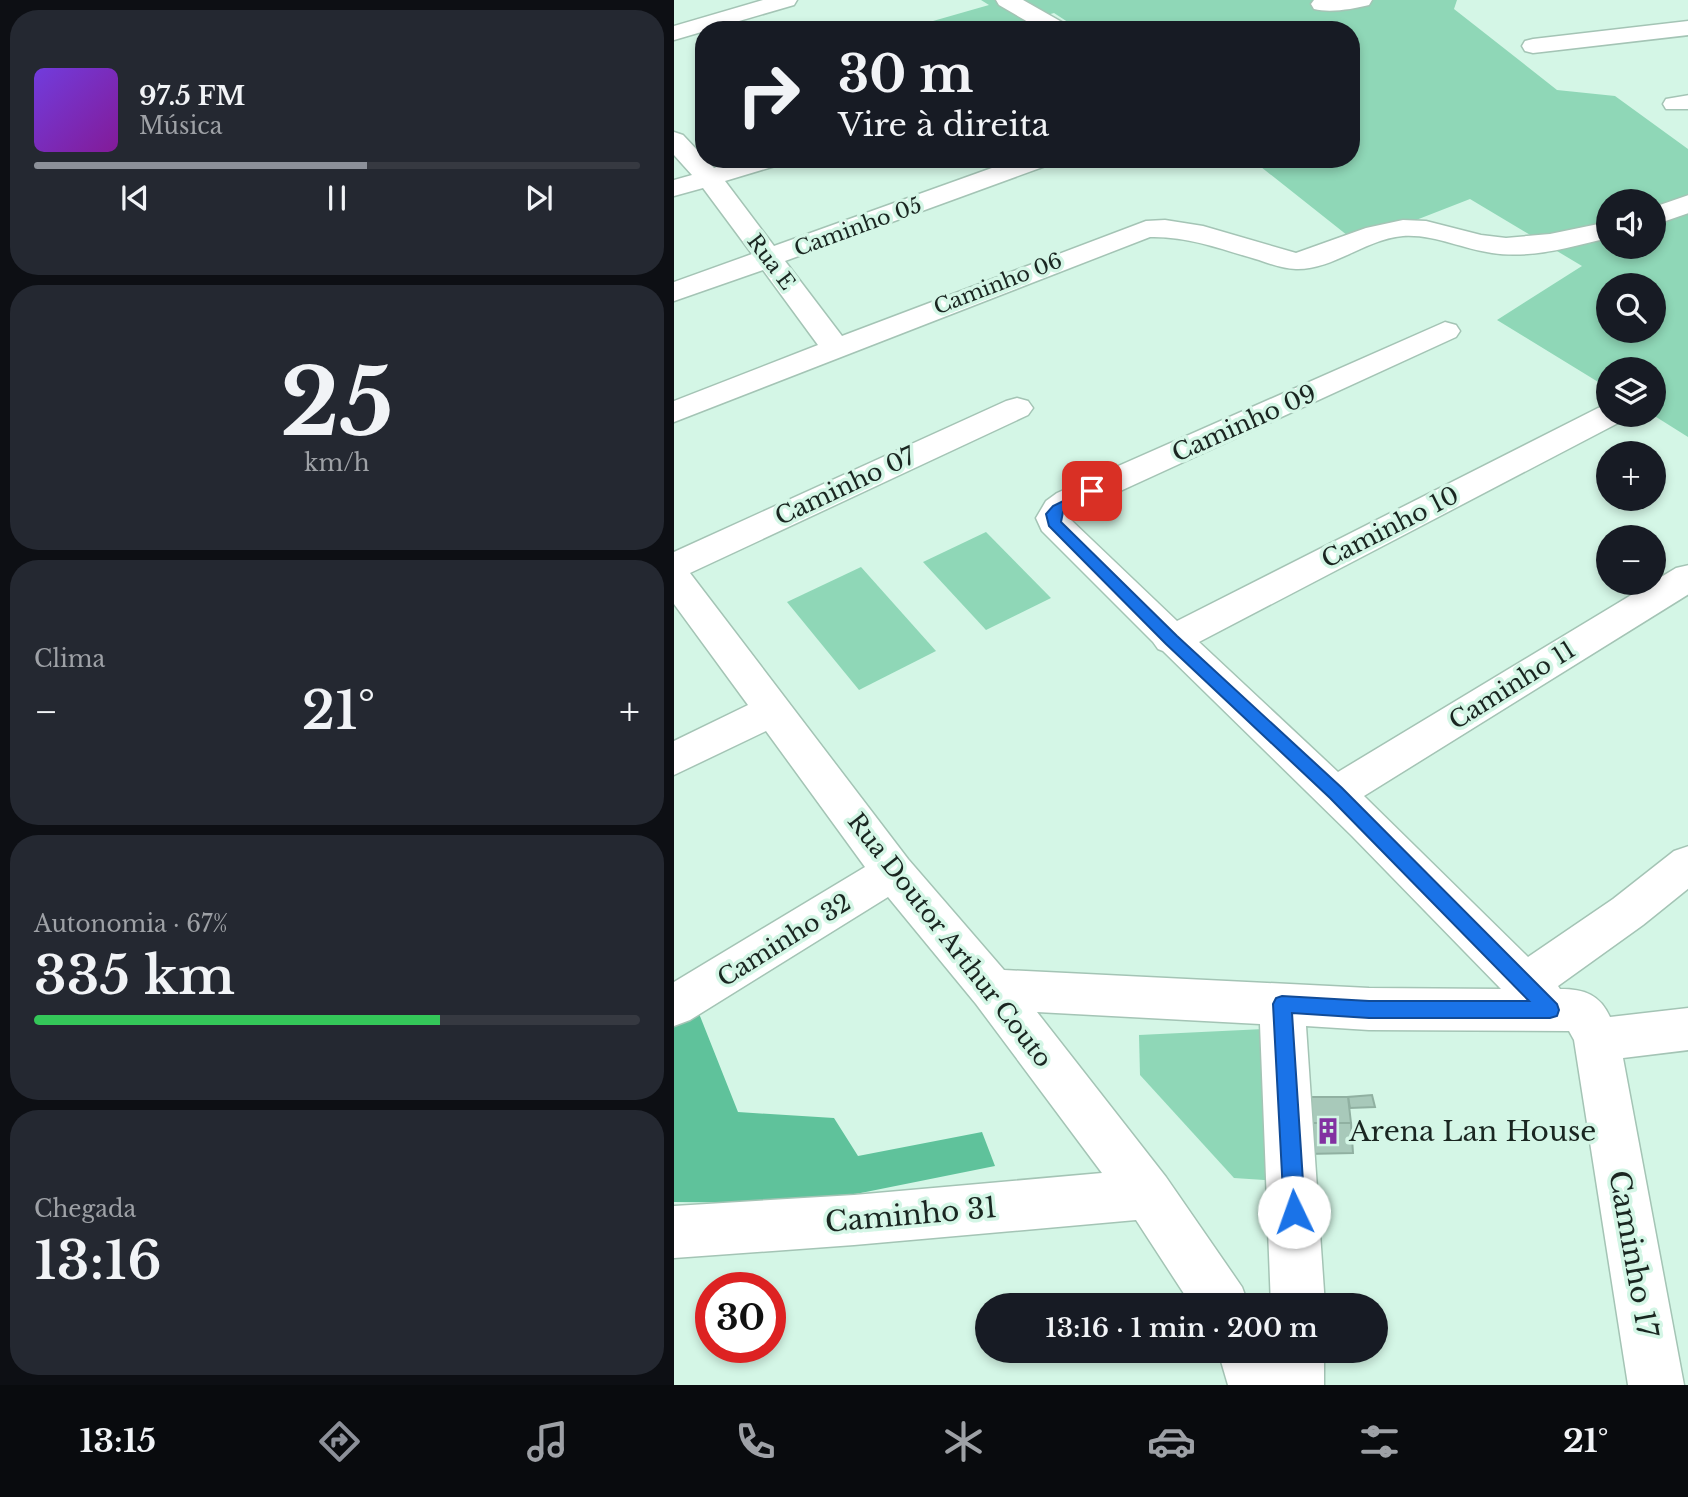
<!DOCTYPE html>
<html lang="pt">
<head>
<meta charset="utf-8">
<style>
	:root { --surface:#171b24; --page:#242831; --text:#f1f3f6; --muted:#9ea1a6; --line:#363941; --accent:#8c9099 }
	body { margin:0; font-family:"Libre Baskerville",serif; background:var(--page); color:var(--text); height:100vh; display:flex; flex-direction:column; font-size:26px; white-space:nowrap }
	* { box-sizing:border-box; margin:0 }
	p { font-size:23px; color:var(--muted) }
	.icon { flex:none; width:38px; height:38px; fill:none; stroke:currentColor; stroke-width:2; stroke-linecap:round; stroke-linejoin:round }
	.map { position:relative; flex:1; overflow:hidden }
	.panel { display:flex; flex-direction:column; gap:10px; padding:10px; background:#0d0f14; width:674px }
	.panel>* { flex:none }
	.hud { position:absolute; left:21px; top:21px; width:665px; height:147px; border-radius:28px; box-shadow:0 4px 10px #0003; background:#171b24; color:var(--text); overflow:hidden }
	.buttons { position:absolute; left:922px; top:189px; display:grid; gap:14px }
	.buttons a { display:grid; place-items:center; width:70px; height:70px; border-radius:50%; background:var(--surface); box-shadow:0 4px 10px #0003; font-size:35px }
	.speed { position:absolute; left:21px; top:1272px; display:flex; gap:14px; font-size:35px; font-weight:700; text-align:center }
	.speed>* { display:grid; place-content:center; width:91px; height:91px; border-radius:50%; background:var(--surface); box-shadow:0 4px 10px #0003; line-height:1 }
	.speed .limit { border:10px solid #d22; background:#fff; color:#111 }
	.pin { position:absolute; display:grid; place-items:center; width:60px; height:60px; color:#fff; margin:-30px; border-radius:14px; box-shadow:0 4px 10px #0006 }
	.me { position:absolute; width:77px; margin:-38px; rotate:357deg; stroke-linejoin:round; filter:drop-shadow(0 0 5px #0008) }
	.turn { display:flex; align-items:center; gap:24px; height:147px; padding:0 28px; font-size:32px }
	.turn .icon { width:91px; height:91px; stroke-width:2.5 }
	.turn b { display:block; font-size:49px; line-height:60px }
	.big { font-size:52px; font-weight:600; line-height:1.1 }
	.panel .tile { flex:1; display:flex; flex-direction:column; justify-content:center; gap:10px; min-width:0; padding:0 24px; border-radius:28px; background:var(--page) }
	.panel .dial { align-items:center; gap:0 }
	.dial b { font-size:91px; line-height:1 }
	.song { display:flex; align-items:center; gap:21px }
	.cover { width:84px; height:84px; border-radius:10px; background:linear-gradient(135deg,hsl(260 70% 55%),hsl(290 70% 35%)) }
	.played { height:7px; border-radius:4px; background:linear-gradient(90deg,var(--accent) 55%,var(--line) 55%) }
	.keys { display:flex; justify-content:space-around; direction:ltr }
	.heat { display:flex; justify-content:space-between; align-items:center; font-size:38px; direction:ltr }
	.charge { height:10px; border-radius:5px; background:linear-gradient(90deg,#34c759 67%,var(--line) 0) }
	.trip { position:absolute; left:301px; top:1293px; width:413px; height:70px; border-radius:35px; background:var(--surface); box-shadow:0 4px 10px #0003; font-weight:600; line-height:70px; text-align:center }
	.menu { display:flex; height:112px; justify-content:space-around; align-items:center; background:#090b0e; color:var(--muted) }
	.menu .icon { width:49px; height:49px }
	.menu .current { color:var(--accent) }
	.menu b { font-size:32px; color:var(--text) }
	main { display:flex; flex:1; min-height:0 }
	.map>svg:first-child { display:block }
</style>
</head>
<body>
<main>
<section class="panel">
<div class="tile">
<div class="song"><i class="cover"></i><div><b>97.5 FM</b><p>Música</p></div></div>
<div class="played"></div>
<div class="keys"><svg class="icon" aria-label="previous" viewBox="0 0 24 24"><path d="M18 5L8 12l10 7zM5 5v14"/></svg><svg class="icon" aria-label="pause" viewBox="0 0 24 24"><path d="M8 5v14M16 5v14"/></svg><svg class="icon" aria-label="next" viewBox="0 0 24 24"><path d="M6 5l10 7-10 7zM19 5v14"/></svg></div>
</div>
<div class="tile dial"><b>25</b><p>km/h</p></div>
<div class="tile"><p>Clima</p>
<div class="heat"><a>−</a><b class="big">21°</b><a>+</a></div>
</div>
<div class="tile"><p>Autonomia · 67%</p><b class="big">335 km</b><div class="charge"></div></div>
<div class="tile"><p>Chegada</p><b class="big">13:16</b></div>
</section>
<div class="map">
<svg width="1015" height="1385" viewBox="0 0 1015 1385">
	<rect width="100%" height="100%" fill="#d4f6e6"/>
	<g fill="#8fd7b7" fill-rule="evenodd">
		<path d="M307,0H783L780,9L883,90L941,96L1014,149V437L979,415L980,369H934V388L823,320L908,266L796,199L683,243L577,159H677V30H406L380,13L320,30H241L238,27L315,5ZM934,201H980V247H934ZM934,285H980V331H934Z"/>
		<polygon points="312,532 377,598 312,630 249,562"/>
		<polygon points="187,567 262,651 185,690 113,602"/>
		<polygon points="590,1029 607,1181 560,1178 466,1075 465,1035"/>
	</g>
	<polygon fill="#5fc29b" points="24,1011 64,1112 160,1118 184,1156 308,1132 321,1166 137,1203 0,1202 0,1022"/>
	<g fill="#a8c9ba" stroke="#90b0a1" stroke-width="2">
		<polygon points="698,1095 701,1107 676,1108 674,1097"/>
		<polygon points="629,1097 674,1097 677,1123 631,1123"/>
		<polygon points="631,1123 677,1123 679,1153 633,1154"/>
	</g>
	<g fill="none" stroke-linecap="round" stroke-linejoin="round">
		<defs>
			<g id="street">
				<polygon points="89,0 123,0 120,5 0,40 0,26"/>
				<polygon points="322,0 349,0 393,25 396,30 368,30 325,5"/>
				<path d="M640,0H698L695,5C679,9 656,13 640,9L637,4Z"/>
				<polygon points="1015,21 1015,35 859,53 851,51 848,46 851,41 859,39"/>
				<polygon points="1015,95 1015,109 992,109 989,104 992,99"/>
				<path d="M0,132L9,135L40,168L70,159H112L108,164L51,181L100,246L343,159H381L377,164L111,261L168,336L472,221L491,220L529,226L622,253L692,228L729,220L752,221L807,235L832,238L876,234L934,222V238C897,247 857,259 818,253C788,249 760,234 729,236C692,239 659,270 622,269C610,269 596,264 585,260C549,250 515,236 476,237L0,422V401L144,345L89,270L0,301V282L78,254L29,188L0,196V180L18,175L0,155Z"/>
				<polygon points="1015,195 1015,213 980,225 980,207"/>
				<path d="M771,322L782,325L786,331L782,337L407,509L396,519L503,621L924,408L934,405V415H951L946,422L525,642L664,772L1002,568L1015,565V594L690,796L854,957L939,899L1000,851L1015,846V888L969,925L884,986L886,989C911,989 926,995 936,1017L1015,1008V1050L949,1058L1010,1385H954L900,1040L895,1031L695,1030L632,1026L651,1306H597L586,1024L363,1012L492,1177L568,1287L575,1306H518L462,1220L180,1245L0,1258V1206L180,1195L428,1173L302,1004L214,897L16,1020L0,1026V982L191,867L92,731L0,775V741L74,705L0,604V552L332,401L343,398L354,401L359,408L354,415L16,573L234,859L330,970L695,988L827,989L678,836L489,651L484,649L479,642L368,531L362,518L372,501L383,493Z"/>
				<polygon points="544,1351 650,1351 650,1385 554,1385"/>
			</g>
		</defs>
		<use href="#street" stroke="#a4c4b5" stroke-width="3"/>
		<use href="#street" fill="#fff" fill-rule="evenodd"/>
	</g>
	<polygon fill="#1a73e8" stroke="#114b97" stroke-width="2" points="418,487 425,491 423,494 389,512 387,522 503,636 668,788 883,1004 885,1010 883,1016 876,1018 695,1018 618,1013 631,1212 628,1220 620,1223 613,1220 610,1212 599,1004 602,998 608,996 695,1001 855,1001 656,798 492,644 375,526 372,514 379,506"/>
	<defs>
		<symbol id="building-bare" viewBox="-9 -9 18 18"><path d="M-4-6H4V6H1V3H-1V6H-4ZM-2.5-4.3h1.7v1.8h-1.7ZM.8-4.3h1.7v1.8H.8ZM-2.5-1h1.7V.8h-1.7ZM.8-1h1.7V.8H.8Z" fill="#8231a1" stroke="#d4f6e6" stroke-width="2.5" paint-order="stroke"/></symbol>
	</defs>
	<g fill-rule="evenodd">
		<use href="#building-bare" x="635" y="1112" width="38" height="38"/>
	</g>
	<g text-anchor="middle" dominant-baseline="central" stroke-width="7" stroke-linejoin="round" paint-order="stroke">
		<g font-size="21" fill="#1a2621" stroke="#d4f6e6">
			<text transform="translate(184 227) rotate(-20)">Caminho 05</text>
			<text transform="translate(97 262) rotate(53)">Rua E</text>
			<text transform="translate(324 284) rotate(-21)">Caminho 06</text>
		</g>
		<g font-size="24" fill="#1a2621" stroke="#d4f6e6">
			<text transform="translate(570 423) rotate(-24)">Caminho 09</text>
			<text transform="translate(171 486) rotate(-25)">Caminho 07</text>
			<text transform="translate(716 527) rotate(-27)">Caminho 10</text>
			<text transform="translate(838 685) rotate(-32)">Caminho 11</text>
			<text transform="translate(110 940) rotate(-32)">Caminho 32</text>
			<text transform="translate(276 940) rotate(52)">Rua Doutor Arthur Couto</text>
		</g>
		<g font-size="28" fill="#1a2621" stroke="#d4f6e6" text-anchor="start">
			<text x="675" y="1131">Arena Lan House</text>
		</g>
		<g font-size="28" fill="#1a2621" stroke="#d4f6e6">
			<text transform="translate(237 1215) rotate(-5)">Caminho 31</text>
			<text transform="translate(959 1254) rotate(80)">Caminho 17</text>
		</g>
	</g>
</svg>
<div class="buttons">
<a><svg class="icon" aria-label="sound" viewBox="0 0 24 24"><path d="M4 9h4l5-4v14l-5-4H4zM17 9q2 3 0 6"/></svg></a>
<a><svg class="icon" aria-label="search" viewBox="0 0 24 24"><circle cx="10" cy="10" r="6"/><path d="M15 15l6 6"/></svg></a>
<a><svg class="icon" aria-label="layers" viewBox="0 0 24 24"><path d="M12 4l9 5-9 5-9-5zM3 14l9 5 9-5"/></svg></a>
<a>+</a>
<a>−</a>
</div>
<div class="speed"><div class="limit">30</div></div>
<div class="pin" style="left:418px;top:491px;background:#d93025"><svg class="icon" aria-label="arrive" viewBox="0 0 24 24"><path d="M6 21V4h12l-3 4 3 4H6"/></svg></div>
<svg class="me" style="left:620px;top:1212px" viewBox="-20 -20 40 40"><circle r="19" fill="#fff"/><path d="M0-13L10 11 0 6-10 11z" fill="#1a73e8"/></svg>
<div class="trip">13:16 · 1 min · 200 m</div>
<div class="hud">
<div class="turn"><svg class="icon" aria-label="right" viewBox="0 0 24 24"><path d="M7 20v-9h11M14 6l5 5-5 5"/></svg><div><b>30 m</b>Vire à direita</div></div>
</div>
</div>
</main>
<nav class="menu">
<b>13:15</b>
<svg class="icon current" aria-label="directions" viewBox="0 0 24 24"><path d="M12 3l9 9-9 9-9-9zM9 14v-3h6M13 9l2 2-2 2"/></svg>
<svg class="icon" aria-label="music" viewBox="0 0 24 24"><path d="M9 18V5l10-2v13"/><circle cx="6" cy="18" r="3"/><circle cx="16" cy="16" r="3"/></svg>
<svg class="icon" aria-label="phone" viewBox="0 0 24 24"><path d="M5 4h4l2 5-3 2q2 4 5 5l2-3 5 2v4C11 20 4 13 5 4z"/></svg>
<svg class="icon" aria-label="climate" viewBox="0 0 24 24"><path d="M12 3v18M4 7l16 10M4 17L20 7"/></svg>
<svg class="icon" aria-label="car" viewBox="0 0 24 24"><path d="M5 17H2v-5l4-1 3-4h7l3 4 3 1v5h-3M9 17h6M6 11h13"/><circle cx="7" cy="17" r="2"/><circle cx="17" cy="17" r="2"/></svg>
<svg class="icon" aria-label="filters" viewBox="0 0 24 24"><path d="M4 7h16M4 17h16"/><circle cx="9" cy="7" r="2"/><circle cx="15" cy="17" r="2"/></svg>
<b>21°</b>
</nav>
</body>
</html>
